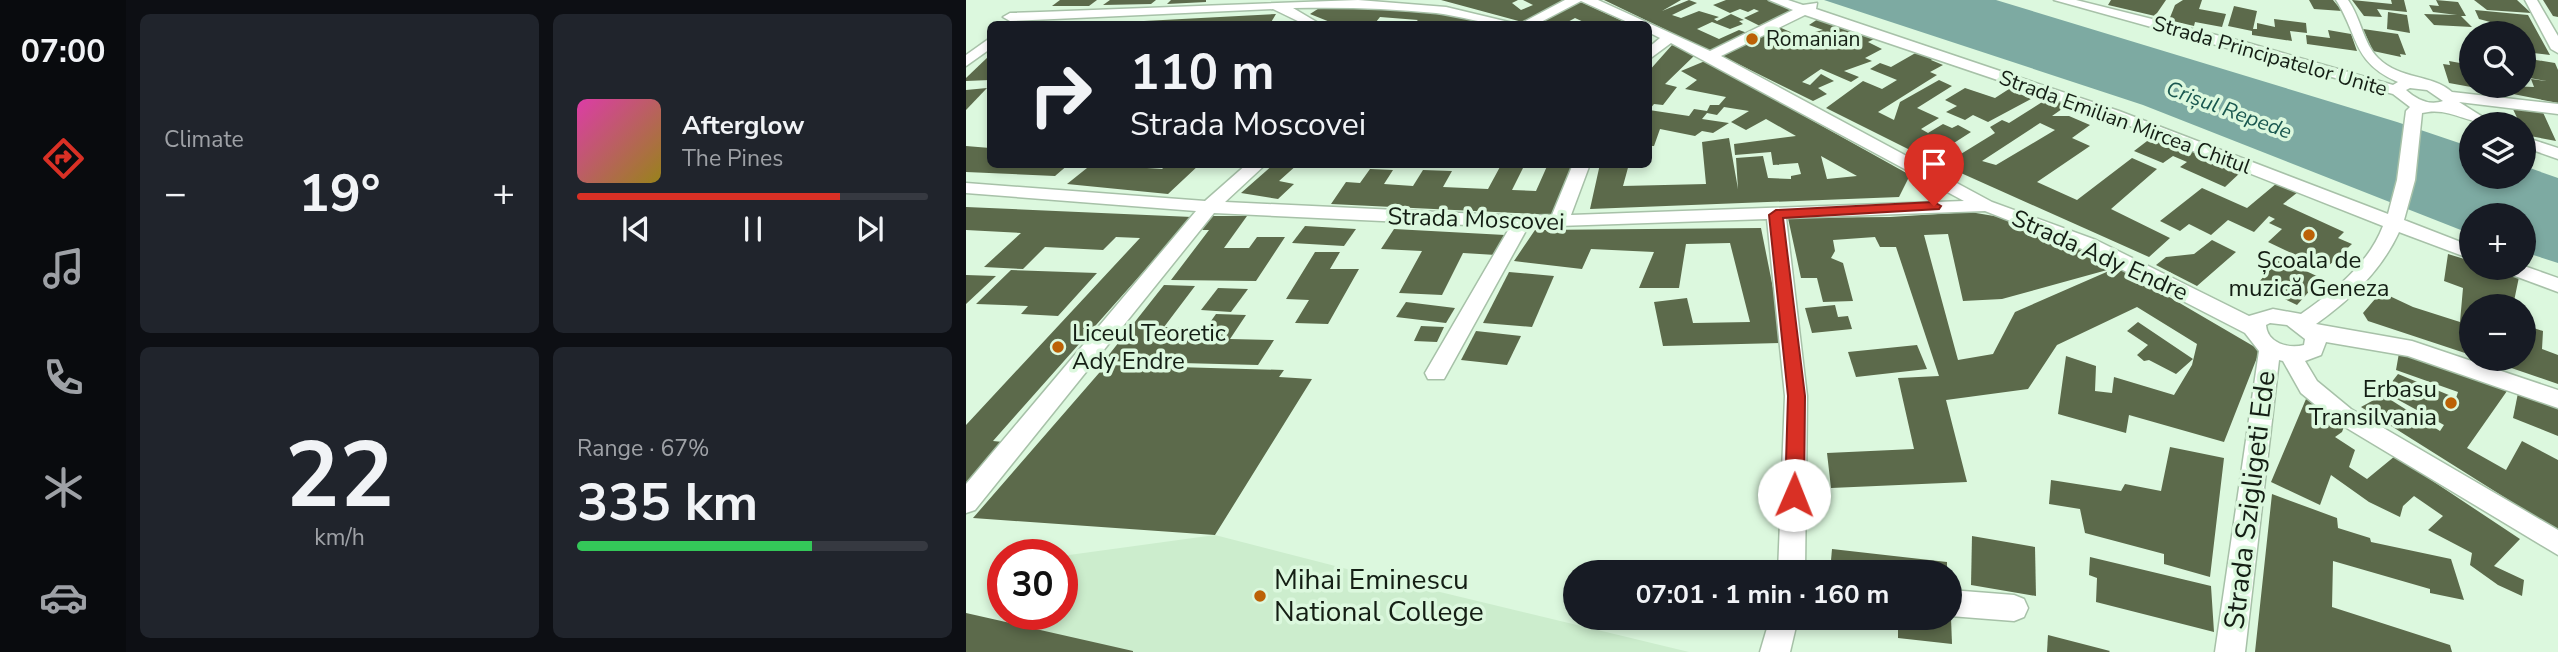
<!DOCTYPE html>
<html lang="en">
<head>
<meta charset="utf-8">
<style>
	:root { --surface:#171b24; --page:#20242c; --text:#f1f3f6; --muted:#9ea1a6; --line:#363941; --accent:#d93025 }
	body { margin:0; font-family:"Nunito Sans",sans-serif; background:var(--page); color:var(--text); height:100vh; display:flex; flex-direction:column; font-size:26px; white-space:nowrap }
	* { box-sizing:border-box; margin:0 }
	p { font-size:23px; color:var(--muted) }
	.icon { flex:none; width:38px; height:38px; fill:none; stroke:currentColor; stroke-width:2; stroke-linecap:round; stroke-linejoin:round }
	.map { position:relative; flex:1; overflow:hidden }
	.panel { display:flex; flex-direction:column; gap:14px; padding:14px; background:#0d0f14; width:840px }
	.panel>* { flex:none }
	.hud { position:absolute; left:21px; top:21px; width:665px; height:147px; border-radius:10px; box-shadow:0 4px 10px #0003; background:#171b24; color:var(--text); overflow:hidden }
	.buttons { position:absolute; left:1493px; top:21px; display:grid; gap:14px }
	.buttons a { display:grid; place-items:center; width:77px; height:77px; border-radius:50%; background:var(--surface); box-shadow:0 4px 10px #0003; font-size:35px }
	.speed { position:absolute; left:21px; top:539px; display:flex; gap:14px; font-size:35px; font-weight:700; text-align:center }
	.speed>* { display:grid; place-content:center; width:91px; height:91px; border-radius:50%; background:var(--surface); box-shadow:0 4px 10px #0003; line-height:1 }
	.speed .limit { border:10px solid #d22; background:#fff; color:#111 }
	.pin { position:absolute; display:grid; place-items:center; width:60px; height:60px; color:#fff; margin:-72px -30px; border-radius:50% 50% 50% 0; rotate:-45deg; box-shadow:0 0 7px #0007 }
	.pin .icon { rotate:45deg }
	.me { position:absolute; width:77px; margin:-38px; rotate:1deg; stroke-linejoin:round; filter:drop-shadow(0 0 5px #0008) }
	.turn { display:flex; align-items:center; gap:24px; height:147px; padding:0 28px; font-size:32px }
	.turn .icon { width:91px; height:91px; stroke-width:2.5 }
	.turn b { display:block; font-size:49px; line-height:60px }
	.big { font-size:52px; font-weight:700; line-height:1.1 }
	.panel .tile { flex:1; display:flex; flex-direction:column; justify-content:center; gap:10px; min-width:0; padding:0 24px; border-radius:10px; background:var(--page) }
	.panel .dial { align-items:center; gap:0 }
	.dial b { font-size:91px; line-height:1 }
	.song { display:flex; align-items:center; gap:21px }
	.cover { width:84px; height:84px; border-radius:10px; background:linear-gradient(135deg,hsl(320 70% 55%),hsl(50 70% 35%)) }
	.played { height:7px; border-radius:4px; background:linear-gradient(90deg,var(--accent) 75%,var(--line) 75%) }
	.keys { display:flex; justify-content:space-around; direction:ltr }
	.heat { display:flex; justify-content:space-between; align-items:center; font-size:38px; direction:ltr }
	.charge { height:10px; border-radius:5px; background:linear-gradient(90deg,#34c759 67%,var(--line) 0) }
	.panel .tiles { flex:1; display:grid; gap:14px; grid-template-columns:repeat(2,1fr) }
	.trip { position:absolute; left:597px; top:560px; width:399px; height:70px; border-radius:35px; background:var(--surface); box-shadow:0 4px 10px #0003; font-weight:700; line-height:70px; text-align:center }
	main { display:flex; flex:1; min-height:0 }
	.menu { display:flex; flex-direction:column; width:126px; justify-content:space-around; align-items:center; background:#090b0e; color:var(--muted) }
	.menu .icon { width:49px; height:49px }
	.menu .selected { color:var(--accent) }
	.menu b { font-size:32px; color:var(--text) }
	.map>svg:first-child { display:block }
</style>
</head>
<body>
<main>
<nav class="menu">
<b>07:00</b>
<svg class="icon selected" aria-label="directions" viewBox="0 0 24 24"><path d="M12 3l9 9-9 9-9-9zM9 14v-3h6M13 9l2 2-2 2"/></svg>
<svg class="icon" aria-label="music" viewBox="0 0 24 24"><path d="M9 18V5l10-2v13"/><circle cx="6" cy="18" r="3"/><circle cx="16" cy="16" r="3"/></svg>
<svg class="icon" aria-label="phone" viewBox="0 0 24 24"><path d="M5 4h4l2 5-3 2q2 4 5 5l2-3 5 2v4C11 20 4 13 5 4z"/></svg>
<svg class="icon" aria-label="climate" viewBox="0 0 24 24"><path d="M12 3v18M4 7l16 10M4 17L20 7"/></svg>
<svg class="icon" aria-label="car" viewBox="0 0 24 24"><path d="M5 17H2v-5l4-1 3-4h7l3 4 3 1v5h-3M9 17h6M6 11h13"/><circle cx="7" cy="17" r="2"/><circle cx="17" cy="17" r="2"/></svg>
</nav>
<section class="panel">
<div class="tiles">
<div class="tile"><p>Climate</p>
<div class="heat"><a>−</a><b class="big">19°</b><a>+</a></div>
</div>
<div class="tile">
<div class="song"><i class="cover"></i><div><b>Afterglow</b><p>The Pines</p></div></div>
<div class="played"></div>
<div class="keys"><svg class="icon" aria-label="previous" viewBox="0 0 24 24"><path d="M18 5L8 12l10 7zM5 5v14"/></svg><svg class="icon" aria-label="pause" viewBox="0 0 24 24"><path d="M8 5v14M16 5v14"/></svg><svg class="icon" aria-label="next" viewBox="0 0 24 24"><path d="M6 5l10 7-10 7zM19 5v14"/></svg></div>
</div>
<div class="tile dial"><b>22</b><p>km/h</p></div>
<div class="tile"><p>Range · 67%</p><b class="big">335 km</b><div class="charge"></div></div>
</div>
</section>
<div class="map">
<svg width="1592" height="652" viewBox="0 0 1592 652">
	<rect width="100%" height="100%" fill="#dcf8de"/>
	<polygon fill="#ccedcd" points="249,535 416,578 723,652 17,652 51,614 96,614 96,563 103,555"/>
	<polygon fill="#7daaa2" points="858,0 1030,0 1431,122 1505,147 1505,177 1558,177 1558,166 1592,178 1592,263 1558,252 1558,215 1505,215 1505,234 1177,105"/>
	<g fill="#5c6a4b" fill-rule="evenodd">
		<polygon points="94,0 131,0 123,6 86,6"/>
		<polygon points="144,0 190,0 185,4 137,5"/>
		<polygon points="205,0 240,0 240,2 201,4"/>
		<polygon points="475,0 552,0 546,3 555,10 567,5 557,0 602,0 560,23"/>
		<polygon points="638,0 715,0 696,11 723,0 731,3 706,15 715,18 733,11 753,17 748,19 751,21 765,14 778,20 773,21 777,24 764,29 746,22 731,29 753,39 773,30 784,34 746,52"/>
		<polygon points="760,0 801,0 825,9 825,13 796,27 778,18 793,11 788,9 782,12 774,9 764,13 747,5"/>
		<polygon points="1145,0 1200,0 1189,16 1142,5"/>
		<polygon points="1217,0 1236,0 1233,9 1260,14 1256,27 1229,22 1228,26 1203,20 1209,5"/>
		<polygon points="1343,0 1367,0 1376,11 1348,9"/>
		<polygon points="1386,0 1426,4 1425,0 1438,0 1441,12 1411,9 1416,17 1398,16"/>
		<polygon points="1470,0 1492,2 1500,16 1495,16 1506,27 1468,25 1458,14 1491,15 1467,12 1463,5 1473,6"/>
		<polygon points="1508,0 1551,0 1565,13 1521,10"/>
		<polygon points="1577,0 1592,0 1592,17 1587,16"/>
		<polygon points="615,2 663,24 622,24 609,18 598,24 567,24"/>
		<polygon points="358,5 492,9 528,21 522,24 447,24 452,20 414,17 410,22 415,24 369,24 344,14"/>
		<polygon points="1268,6 1291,11 1287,29 1291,29 1291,23 1309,27 1308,19 1340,23 1341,33 1324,31 1326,41 1286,35 1286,31 1262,26"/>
		<polygon points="1509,10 1562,15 1584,55 1558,52 1558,33 1546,33 1543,27 1513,19"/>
		<polygon points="1422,12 1441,15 1444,33 1421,29"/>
		<polygon points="310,14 304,24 159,24 159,22"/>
		<polygon points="855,17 912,37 902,42 916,49 899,58 906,61 878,71 893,77 885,82 855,69 836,82 844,85 855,74 868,81 852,88 861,94 847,101 754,55 813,27 829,34 819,39 832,46 854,37 845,33 857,30 843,25"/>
		<polygon points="1397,29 1432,34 1440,55 1434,54 1435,57 1407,51"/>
		<polygon points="1362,30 1385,34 1391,51 1341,44 1340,35 1364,38"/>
		<path d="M706,45L730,54L699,84L711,87L697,105L688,104L683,110L723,116L728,109L741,111L744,105H753L760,97L719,89L731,80L715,71L739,61L944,175L933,197L624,209L634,164H663L657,186L740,184L736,142L763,138L772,189L770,158L797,156L802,178L825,179V176L835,174L832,163L807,165L805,152L769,155L768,144L830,136L800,119L780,130L765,122L783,111L758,107L751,115L741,113L736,119L763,123L747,133L736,131L729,136L694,129L688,146H682V72ZM855,156L891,176L861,179Z"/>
		<polygon points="953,51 968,57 965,60 977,65 964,72 971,75 912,112 928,120 934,102 973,80 986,86 951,108 973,118 955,129 962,133 977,124 986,128 992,125 1005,132 977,150 989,156 974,165 860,108 897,81 916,89 931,80 904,69 914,63 925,67"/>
		<polygon points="24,55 24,80 0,81 0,78"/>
		<polygon points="1558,58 1589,63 1592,70 1592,103 1542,93 1540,86 1568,87 1565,79 1581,81 1558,77 1558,67 1562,68"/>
		<polygon points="1483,61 1505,65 1505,77 1502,77 1505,87 1483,83 1477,64 1484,65"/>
		<polygon points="21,88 0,110 0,90"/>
		<polygon points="999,88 1029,98 1043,89 1065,99 1022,122 1007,115 999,120 980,112 991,106 979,100"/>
		<path d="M1084,97L1103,104L1086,116H1103L1124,125L1106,138L1124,146L1071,182L1111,200L1166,158L1191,169L1145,209L1204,238L1183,257L977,165L1029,133L1024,127L1036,120L1043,123ZM1074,123L1089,130L1030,165L1016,161Z"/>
		<polygon points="1545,105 1575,108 1590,141 1559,135 1558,124 1554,124"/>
		<polygon points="1189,135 1276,171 1259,187 1214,167 1221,162 1207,156 1197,163 1168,151"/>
		<polygon points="0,146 24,148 24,164 103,164 89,176 0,172"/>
		<polygon points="126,164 185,164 181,168 196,169 201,164 234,164 202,194 101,184"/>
		<polygon points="308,164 332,164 313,181 328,184 312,199 275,193"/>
		<polygon points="582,164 610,164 589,215 365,204 380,182 394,183 404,169 427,170 418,184 447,186 457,170 486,171 477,187 522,189 535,165 558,166 546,190 570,191"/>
		<polygon points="1311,183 1332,192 1317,204 1378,232 1372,238 1386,244 1359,269 1302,242 1316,229 1303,223 1309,219 1303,216 1288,232 1262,220 1245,235 1223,224 1214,231 1194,221 1236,188 1281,208"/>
		<polygon points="0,207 226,217 27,441 37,442 0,483 0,425 174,238 150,237 137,250 79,247 57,269 18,267 55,233 0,230"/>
		<polygon points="1004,212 1046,219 1074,228 1152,267 1036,299 997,301 982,234 958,235 992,360 1027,354 1049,312 1152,267 1294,350 1258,442 1163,415 1160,433 1092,414 1100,356 1130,366 1129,391 1146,393 1148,377 1208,395 1226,365 1231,344 1171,307 1091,345 1062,389 980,400 1001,482 865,488 861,453 948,449 932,378 973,376 930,247 914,247 909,237 867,240 869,251 865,258 877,263 887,301 857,302 851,278 835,278 822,218 924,217"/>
		<polygon points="246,216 281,216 258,248 283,248 291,237 319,237 290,281 205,280 243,230 236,230"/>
		<polygon points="339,226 390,229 378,246 326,243"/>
		<polygon points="795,228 818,343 697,346 688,302 721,298 727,323 784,322 764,243 720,244 713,288 673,288 688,252 625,249 616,269 548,261 569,230"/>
		<polygon points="428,229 539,235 530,255 497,253 476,295 433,293 456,251 415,249"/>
		<polygon points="1246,240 1270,252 1231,286 1190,265 1200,257 1228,254"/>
		<polygon points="349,252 374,252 364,269 393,269 362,324 329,323 343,300 320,299"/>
		<polygon points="1482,254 1505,261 1505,268 1525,268 1553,277 1547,306 1505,306 1505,355 1402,321 1397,313 1415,292 1447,307 1494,322 1497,288 1478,281"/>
		<polygon points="1314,259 1355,278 1331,305 1290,285"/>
		<polygon points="45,270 131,273 92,316 55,314 62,306 10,304"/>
		<polygon points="543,272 588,276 566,327 517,323"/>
		<polygon points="0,275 30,276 0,304"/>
		<polygon points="198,285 229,286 198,327 240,328 250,314 280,315 264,339 308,340 292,365 138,361"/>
		<polygon points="252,288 282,289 265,312 235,310"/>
		<polygon points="440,302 489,308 480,323 430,317"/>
		<polygon points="869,305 872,317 882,316 886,329 846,333 839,308"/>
		<polygon points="1172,322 1227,359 1210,374 1183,360 1178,361 1171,355 1182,345 1161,331"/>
		<polygon points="1558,325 1577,331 1576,349 1592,355 1592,384 1519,359 1558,359"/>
		<polygon points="455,326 478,327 471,342 448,341"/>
		<polygon points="510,331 555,336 541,365 495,360"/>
		<polygon points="951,345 961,369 890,377 882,352"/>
		<polygon points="1433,353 1541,391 1501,448 1540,470 1556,441 1592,460 1592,531 1395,407 1417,395 1474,431 1478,425 1418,392 1432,374 1490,398 1492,392 1430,370"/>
		<polygon points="140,365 318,370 313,377 346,379 249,535 7,518"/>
		<polygon points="1552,393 1592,408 1592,436 1547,418"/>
		<polygon points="1340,399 1380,421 1376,432 1369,437 1389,450 1383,467 1401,479 1429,456 1554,539 1528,566 1558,580 1556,596 1532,585 1504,565 1506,553 1462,530 1477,516 1448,496 1437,506 1434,517 1403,502 1365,475 1354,505 1305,482"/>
		<polygon points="1204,447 1258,458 1244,577 1198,564 1198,554 1119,533 1114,509 1083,504 1085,480 1155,491 1159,484 1195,491"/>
		<polygon points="1306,494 1371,518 1372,528 1404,538 1405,542 1485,559 1498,600 1464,593 1464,589 1367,561 1366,607 1484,645 1486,652 1289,652"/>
		<polygon points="1006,536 1069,547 1070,596 1005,585"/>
		<polygon points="866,549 981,562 981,572 864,572"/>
		<polygon points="1124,557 1245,586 1248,632 1130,602 1131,578 1123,575"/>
		<polygon points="0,613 167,651 167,652 0,652"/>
		<polygon points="932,618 985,618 986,644 932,638"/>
		<polygon points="1082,635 1144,651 1143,652 1081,652"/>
	</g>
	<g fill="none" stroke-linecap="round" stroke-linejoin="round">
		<defs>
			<g id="street">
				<path d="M392,0L480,7L551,24C524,27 497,16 470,13C422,8 375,7 327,8L354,24H338L307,9L44,21L37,17L44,13L74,12Z"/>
				<path d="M599,0H632L744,51L827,10L803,0H822L837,5L851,3L850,9L1153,111L1422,214L1431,180L1440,111L1444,107L1427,94L1088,0H1110L1282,43L1427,85L1432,82C1386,62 1393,36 1370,0H1382C1395,18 1397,43 1412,58C1434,80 1466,74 1486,92L1592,104V114L1493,102L1528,124C1501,124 1482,106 1456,113L1449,180L1438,220L1505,246V259L1433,232C1415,271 1385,299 1350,324L1446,341L1592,390V408L1442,356L1360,342L1355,355L1339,361L1351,381L1385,409L1592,530V555L1369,421L1335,393L1317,361L1313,360L1279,652H1249L1293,351L1279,333L1116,249L1019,211L820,218L841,396L839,572H812L819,396L801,219L562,227L478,379H462L459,373L544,227L248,213L9,510L0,513V484L230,211L0,193V183L239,201L281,164H300L259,202L556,216L586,215L607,164H624L605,215L998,201L705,43L682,60V48L694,38L682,32V24H666L615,1L571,24H554ZM839,15L1141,117L1417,226C1402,265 1368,291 1335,314L1307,309L1283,316L1130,240L1026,202L755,56ZM1444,88L1461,90L1477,101C1463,106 1450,99 1440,90ZM1304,323L1321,325L1339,339L1338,345C1322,349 1301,343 1300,325Z"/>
				<polygon points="1559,0 1571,0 1592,36 1592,53 1585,49"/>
				<polygon points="24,38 24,49 0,66 0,55"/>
				<polygon points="1558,137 1592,148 1592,159 1558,147"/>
				<polygon points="1558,266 1592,278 1592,292 1538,272 1535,268"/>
				<polygon points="984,590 1048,595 1058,599 1062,608 1058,617 1048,621 984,616"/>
				<polygon points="804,618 832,618 824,652 794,652"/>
			</g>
		</defs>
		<use href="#street" stroke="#a7c1a8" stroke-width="3"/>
		<use href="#street" fill="#fff" fill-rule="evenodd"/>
	</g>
	<polygon fill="#d93025" stroke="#8d1f18" stroke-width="2" points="968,202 975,206 973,209 817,218 839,396 838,495 835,501 822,501 819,495 822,396 803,215 810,210"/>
	<g fill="#bc6106" stroke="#dcf8de" stroke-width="2.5">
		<circle cx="786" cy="39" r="7"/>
		<circle cx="1343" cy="235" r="7"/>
		<circle cx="92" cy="347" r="7"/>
		<circle cx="1485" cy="403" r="7"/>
		<circle cx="294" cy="596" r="7"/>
	</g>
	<g text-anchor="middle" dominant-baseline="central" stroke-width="7" stroke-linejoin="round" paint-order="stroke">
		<g font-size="21" fill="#141e14" stroke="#dcf8de" text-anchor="start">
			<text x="800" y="39">Romanian</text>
		</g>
		<g font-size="21" fill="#141e14" stroke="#dcf8de">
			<text transform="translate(1304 56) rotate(16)">Strada Principatelor Unite</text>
			<text transform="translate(1159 122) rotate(20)">Strada Emilian Mircea Chitul</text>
		</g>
		<g font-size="21" font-style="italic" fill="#19574f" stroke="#dcf8de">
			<text transform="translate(1263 110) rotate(20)">Crișul Repede</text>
		</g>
		<g font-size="24" fill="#141e14" stroke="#dcf8de">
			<text transform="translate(510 219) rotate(2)">Strada Moscovei</text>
			<text transform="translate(1134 255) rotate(24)">Strada Ady Endre</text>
		</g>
		<g font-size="24" fill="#141e14" stroke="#dcf8de">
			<text x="1343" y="260">Școala de<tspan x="1343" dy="28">muzică Geneza</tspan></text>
			<text x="106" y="333" text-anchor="start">Liceul Teoretic<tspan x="106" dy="28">Ady Endre</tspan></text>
			<text x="1471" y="389" text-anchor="end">Erbasu<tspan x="1471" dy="28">Transilvania</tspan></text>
		</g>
		<g font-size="28" fill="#141e14" stroke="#dcf8de">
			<text transform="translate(1284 500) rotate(-83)">Strada Szigligeti Ede</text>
		</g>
		<g font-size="28" fill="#141e14" stroke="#dcf8de" text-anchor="start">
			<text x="308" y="580">Mihai Eminescu<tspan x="308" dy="32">National College</tspan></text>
		</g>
	</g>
</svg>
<div class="buttons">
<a><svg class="icon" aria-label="search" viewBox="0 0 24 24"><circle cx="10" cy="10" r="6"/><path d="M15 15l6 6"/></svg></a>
<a><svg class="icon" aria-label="layers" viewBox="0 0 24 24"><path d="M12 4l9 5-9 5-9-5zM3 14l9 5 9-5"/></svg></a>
<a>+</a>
<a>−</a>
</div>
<div class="speed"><div class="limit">30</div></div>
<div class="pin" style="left:968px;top:206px;background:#d93025"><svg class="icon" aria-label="arrive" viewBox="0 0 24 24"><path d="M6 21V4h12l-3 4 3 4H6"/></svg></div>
<svg class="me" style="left:828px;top:495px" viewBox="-20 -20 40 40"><circle r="19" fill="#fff"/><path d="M0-13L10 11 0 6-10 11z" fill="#d93025"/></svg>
<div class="trip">07:01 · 1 min · 160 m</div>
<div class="hud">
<div class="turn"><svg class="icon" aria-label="right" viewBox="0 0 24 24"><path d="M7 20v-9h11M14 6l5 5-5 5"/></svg><div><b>110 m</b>Strada Moscovei</div></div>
</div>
</div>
</main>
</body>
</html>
